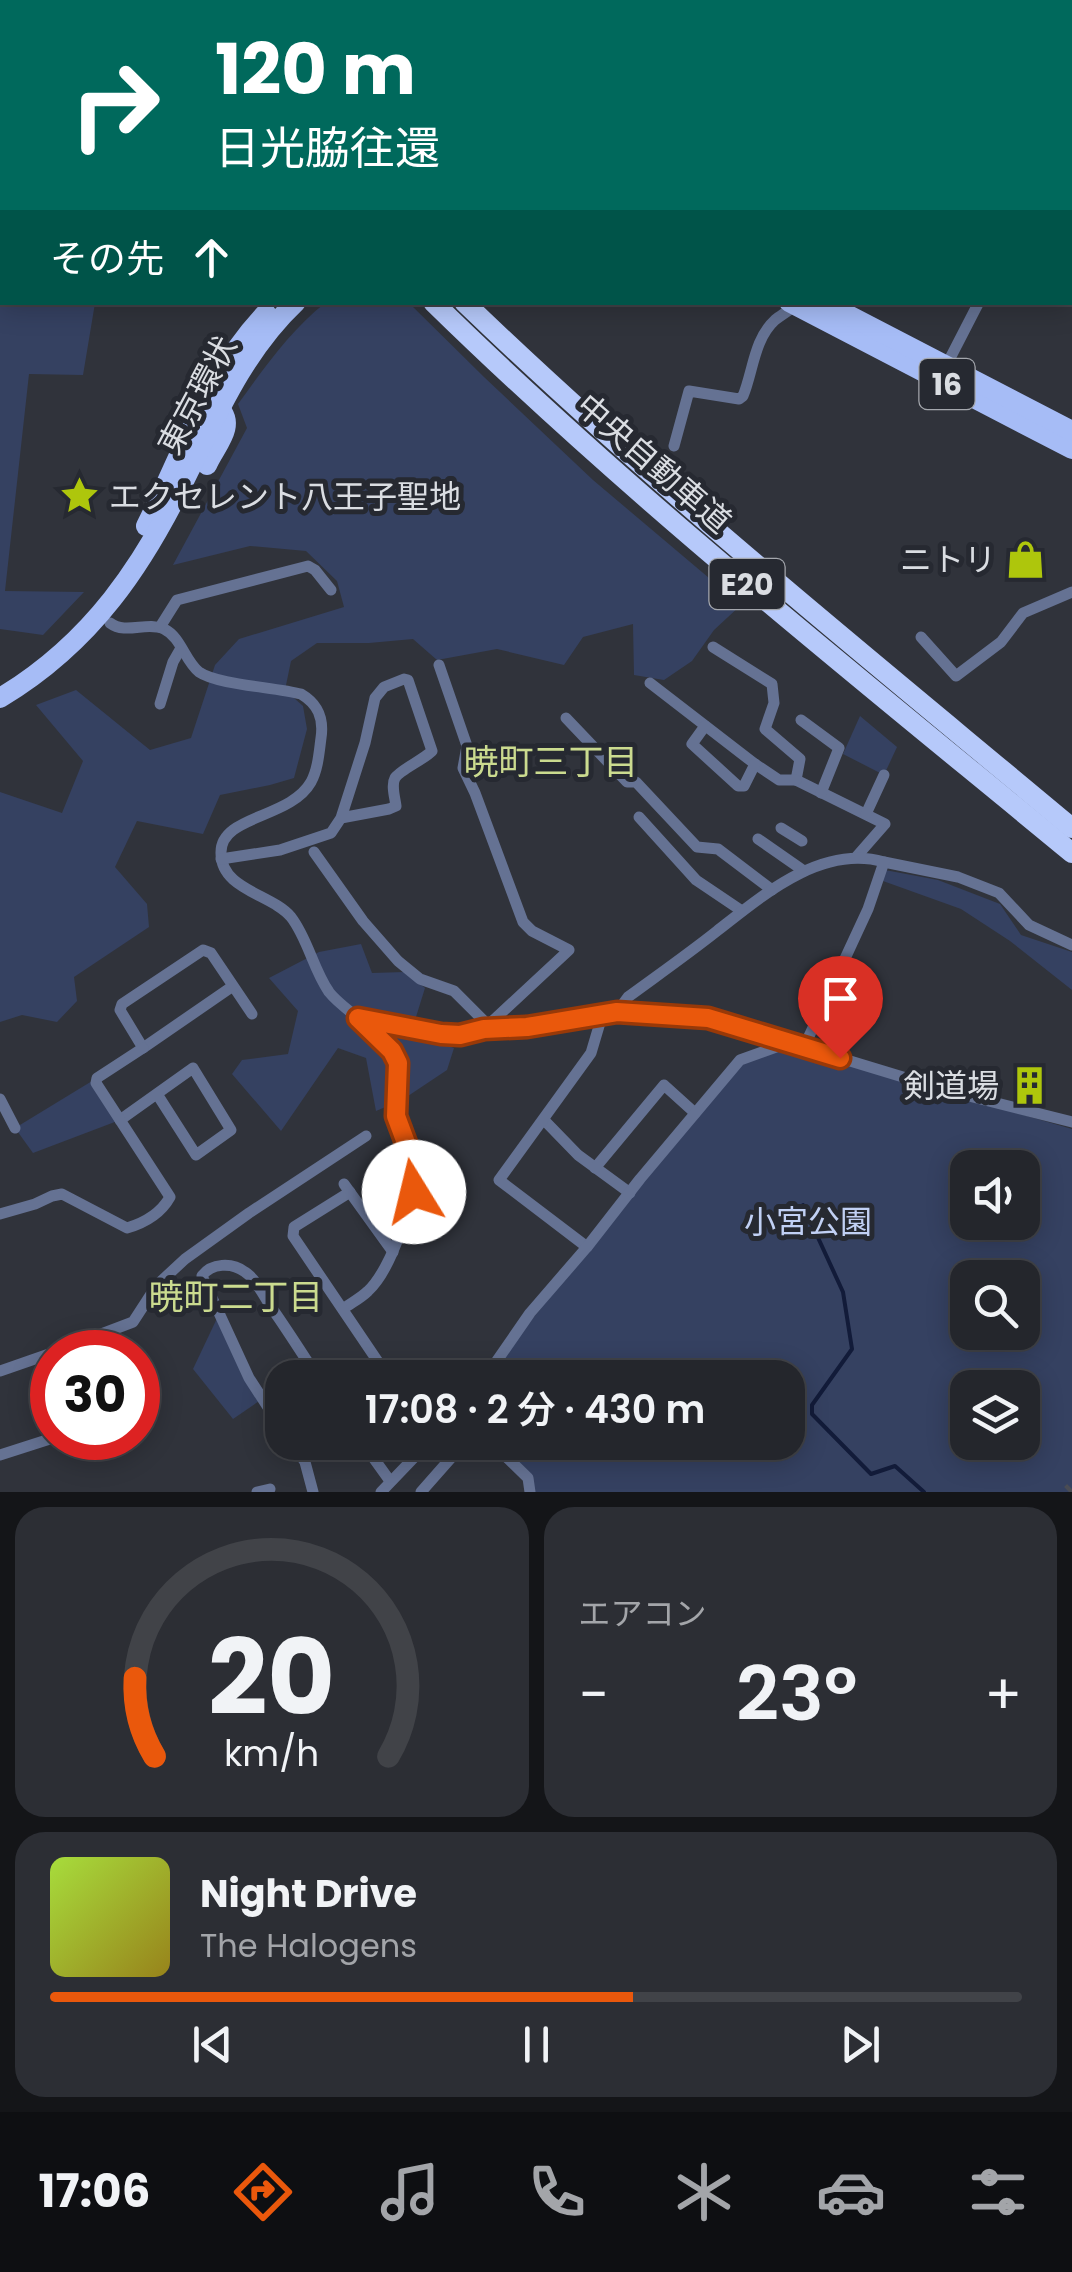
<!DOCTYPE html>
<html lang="ja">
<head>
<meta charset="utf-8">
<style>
	:root { --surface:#24262c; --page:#2c2e34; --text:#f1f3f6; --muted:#a3a5a9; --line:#414348; --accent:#ea580c }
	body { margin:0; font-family:Poppins,"Noto Sans JP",sans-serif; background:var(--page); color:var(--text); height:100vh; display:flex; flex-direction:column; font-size:38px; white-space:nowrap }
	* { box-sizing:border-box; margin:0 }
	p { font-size:32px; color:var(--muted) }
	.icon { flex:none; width:55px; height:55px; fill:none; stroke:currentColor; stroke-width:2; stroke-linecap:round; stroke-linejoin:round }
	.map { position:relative; height:1492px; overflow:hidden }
	.panel { display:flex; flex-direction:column; gap:15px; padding:15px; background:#141518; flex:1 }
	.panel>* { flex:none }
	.banner { position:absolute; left:0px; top:0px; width:1072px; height:305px; box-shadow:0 5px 25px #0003,0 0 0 2px var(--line); background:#00695c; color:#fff; overflow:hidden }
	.controls { position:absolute; left:950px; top:1150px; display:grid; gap:20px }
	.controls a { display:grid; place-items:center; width:90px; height:90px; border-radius:20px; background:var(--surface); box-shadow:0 5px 25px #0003,0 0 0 2px var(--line); font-size:50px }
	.speed { position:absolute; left:30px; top:1330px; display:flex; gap:20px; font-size:50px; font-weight:700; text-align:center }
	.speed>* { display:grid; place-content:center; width:130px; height:130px; border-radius:50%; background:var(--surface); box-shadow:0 5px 25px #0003,0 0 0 2px var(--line); line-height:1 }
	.speed .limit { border:15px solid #d22; background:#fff; color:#111 }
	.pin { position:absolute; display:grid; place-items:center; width:85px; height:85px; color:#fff; margin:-102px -42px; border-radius:50% 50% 50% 0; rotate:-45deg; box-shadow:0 0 10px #0007 }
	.pin .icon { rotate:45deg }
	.me { position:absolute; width:110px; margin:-55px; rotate:351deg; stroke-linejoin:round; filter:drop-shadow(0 0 8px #0008) }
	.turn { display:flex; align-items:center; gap:35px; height:210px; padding:0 50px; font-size:45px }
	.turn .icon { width:130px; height:130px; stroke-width:2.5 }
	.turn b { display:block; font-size:70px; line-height:85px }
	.then { display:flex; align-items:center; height:95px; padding:0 50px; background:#0003; gap:20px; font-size:38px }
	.big { font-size:75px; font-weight:600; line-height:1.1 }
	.panel .tile { flex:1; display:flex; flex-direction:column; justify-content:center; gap:15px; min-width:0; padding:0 35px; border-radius:30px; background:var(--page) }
	.panel .dial { align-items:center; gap:0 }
	.dial svg { height:260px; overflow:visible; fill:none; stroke:var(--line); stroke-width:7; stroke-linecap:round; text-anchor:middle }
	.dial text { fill:var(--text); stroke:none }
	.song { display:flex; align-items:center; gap:30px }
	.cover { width:120px; height:120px; border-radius:15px; background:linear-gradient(135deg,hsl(80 70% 55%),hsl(50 70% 35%)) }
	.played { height:10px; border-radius:5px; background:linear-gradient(90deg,var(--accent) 60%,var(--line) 60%) }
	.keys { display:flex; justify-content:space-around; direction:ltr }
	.heat { display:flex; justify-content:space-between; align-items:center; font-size:55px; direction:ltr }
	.panel .tiles { flex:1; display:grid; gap:15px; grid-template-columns:1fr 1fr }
	.tile:last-child { grid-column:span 2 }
	.trip { position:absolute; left:265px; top:1360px; width:540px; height:100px; border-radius:30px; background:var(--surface); box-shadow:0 5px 25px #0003,0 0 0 2px var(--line); font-weight:600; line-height:100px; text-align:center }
	.menu { display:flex; height:160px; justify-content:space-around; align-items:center; background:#0e0f12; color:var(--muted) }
	.menu .icon { width:70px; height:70px }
	.menu .on { color:var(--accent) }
	.menu b { font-size:45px; color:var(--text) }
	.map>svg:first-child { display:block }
</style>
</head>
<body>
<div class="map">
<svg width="1072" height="1492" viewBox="0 0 1072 1492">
	<rect width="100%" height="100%" fill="#30333b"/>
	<g fill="#354161" fill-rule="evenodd">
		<polygon points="0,254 2,254 2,302 95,303 83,375 29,374 5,591 84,592 43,635 0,629"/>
		<path d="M325,303H409L484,377L593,480L741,605L714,630L692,661L664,680L634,675L633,624L583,637L564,665L497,649L437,660L413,639L369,643H317L291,661L285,690L303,706L307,729L294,778L270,785L220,795L203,834L137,821L115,867L147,904L149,927L74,977L77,1001L57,1022L22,1015L0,1022V792L62,813L83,761L36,705L76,690L150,750L191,738L215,665L239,639L344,607L337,581L306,551L250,546L173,565L247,428L238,404C264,368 290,331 325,303Z"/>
		<polygon points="860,716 897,747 884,775 843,754"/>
		<polygon points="885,870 938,880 1000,904 1021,935 1072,952 1072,990 1010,941 961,909 883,881"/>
		<polygon points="361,944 372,973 405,972 425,988 411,1033 454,1048 447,1070 402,1100 376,1111 366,1058 338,1048 281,1131 232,1074 242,1060 288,1054 298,1011 269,978 319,952"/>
		<path d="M785,1046L1072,1129V1492H530L528,1478L491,1443L788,1442V1378H485L740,1060ZM968,1168H1022V1222H968ZM968,1278H1022V1332H968ZM968,1388H1022V1442H968Z"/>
		<polygon points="97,1078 120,1120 33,1153 15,1128"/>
		<polygon points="220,1312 262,1399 233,1419 193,1369"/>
	</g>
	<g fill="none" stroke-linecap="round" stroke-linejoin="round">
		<g stroke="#121b39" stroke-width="4">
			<polyline points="402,0 403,2"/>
			<polyline points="438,2 443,0"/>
			<polyline points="1070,121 1072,120"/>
			<polyline points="803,1205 843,1292 852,1349 812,1405 812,1414 871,1474 895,1466 924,1492"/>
		</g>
		<polyline stroke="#4a4c54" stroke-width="14" stroke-dasharray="14 7" stroke-linecap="butt" points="1069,1492 1072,1489"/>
		<g stroke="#657293" stroke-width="11">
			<polyline points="463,0 465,2"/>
			<polyline points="1004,0 1005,2"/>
			<polyline points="449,2 453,0"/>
			<polyline points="1070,69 1072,69"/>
			<polyline points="944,370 979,302"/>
			<path d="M674,446L689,391L739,399L743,396C753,372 754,339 775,320C781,315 789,311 795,305"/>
			<path d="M110,623C126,635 147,621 164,629C181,637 185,661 199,672C218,685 275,687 301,694C318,704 324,718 321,738C319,753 318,769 311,782C290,819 220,815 221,853C221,890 272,894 291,917C308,939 313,969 329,992C346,1014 390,1034 397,1062C402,1079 393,1098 396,1115C398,1132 411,1148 413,1165C417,1196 391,1270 368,1291C361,1298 351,1303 343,1309"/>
			<polyline points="160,627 177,600 308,566 315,570 331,590"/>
			<polyline points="921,637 956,676 1001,642 1023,613 1072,592"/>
			<polyline points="713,647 772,684 774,703 765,729 800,759 796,780 885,824 857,856"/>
			<polyline points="439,665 467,746 463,768 475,793 523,922 532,931 569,950 484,1029"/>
			<polyline points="650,683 755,764 779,780 796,780"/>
			<polyline points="160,704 173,662 181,648"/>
			<polyline points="566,718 627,782 636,782 697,847 718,849 772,890"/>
			<polyline points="801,720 839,748 821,793"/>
			<polyline points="705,726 692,744 738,786 744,786 755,764"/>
			<polyline points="866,814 884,775"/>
			<polyline points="639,817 696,880 742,911"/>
			<polyline points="781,828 802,841"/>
			<polyline points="758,839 804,871"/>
			<polyline points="314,852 363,921 398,961 420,979 454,991 488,1025"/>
			<path d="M221,859L280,850L331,833L341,818L365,743L375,698L384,687L404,679L408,680L432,751C423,760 400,770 395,778C391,785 395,798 396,806L389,809L341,818"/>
			<polyline points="884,862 958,877 999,893 1029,925 1072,945"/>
			<polyline points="233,986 143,1048 120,1010 122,1004 203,950 211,953 252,1014"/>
			<path d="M617,1012L628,997C658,975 688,954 717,931C763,895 822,844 884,862L868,909L804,1047"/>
			<polyline points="357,1017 441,1034 460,1035 484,1029 527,1027 617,1012 708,1018 949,1091 1072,1122"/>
			<polyline points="0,1099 15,1128"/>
			<polyline points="120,1120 193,1068 231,1130 196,1155 157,1094"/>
			<polyline points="544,1120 578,1155 630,1193"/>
			<polyline points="595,1168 664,1085 695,1113"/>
			<polyline points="344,1184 393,1252"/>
			<polyline points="350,1192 294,1227 293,1236 389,1378"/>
			<path d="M0,1214L35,1204L52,1196L62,1194L127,1228C144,1223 161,1213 170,1197L96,1083L97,1078L143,1048"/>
			<polyline points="587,1247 499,1180 591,1053 602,1016"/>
			<polyline points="54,1352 133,1322 157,1285 185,1259 249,1213 366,1136"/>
			<polyline points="0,1371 52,1353"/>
			<polyline points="485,1378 530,1313 587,1247 640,1179 740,1060 790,1042"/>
			<path d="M282,1429L249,1378L202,1276C211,1263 232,1262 245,1272C255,1278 263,1294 269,1304C286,1328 302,1353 318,1378"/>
			<polyline points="292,1442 305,1462 313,1492"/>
			<polyline points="362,1442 390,1481"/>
			<polyline points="491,1442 528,1478 530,1492"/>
			<polyline points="0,1455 53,1438"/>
			<polyline points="257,1492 270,1489"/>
			<polyline points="381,1492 429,1442"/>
			<polyline points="421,1492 465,1442"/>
		</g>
		<g stroke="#657293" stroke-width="14">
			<polyline points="359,0 361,2"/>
			<polyline points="584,0 587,2"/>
		</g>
		<polyline stroke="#8195c9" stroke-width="15" points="1051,2 1053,0"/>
		<g stroke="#a6bcf6" stroke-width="20">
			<polyline points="789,302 1072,449"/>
			<polyline points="823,302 1072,431"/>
			<path d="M207,465C215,446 237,426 219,408L214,409"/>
			<path d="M146,526C183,452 208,374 266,313"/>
			<path d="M0,698C92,643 144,565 189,471C219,410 246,349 296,302"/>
		</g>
		<g stroke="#b6c9fa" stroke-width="20">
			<polyline points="149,0 152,2"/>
			<polyline points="177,0 179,2"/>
			<path d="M433,302C634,499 855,674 1072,853"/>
			<path d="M464,302C657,488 866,656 1072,828"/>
		</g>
	</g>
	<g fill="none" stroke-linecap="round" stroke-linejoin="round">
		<defs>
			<polyline id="route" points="414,1192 412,1159 396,1116 398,1063 392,1051 358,1018 441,1034 460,1035 484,1029 527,1027 617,1012 708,1018 840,1058"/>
		</defs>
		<use href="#route" stroke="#983908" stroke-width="25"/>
		<use href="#route" stroke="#ea580c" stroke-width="18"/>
	</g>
	<defs>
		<symbol id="sight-bare" viewBox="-9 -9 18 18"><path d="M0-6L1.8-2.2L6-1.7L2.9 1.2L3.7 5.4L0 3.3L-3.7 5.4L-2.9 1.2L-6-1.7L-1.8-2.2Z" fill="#aec60c" stroke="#262931" stroke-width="2.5" paint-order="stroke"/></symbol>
		<symbol id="shop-bare" viewBox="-9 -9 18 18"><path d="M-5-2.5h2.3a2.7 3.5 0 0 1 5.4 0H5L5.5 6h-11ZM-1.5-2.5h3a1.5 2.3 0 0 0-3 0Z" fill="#aec60c" stroke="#262931" stroke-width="2.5" paint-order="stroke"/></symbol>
		<symbol id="building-bare" viewBox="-9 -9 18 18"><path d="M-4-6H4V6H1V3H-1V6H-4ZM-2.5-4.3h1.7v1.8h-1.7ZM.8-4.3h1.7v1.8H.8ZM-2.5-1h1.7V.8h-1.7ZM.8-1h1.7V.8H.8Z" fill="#aec60c" stroke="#262931" stroke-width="2.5" paint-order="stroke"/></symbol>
	</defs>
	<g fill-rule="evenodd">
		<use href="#sight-bare" x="52" y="468" width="55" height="55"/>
		<use href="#shop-bare" x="998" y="532" width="55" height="55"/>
		<use href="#building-bare" x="1002" y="1058" width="55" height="55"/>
	</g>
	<g text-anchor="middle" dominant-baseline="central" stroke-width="10" stroke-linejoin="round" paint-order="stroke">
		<g fill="#262931" stroke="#a4a7ad" stroke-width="2.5">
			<rect x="919.5" y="359" width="55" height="50" rx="8"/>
			<rect x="709.5" y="559" width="75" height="50" rx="8"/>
		</g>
		<g font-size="30" font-weight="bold" fill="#dadde2">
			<text x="947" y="384">16</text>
			<text x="747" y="584">E20</text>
		</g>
		<g font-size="32" fill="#dadde2" stroke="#262931">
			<text transform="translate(197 395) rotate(-62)">東京環状</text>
			<text transform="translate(654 463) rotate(41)">中央自動車道</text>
		</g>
		<g font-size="32" fill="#dadde2" stroke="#262931" text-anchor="end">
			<text x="109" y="496" text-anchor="start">エクセレント八王子聖地</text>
			<text x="996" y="559">ニトリ</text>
			<text x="999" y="1085">剣道場</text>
		</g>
		<g font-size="32" fill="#c1d0f4" stroke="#262931">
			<text x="808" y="1221">小宮公園</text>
		</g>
		<g font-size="35" fill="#cbdb8f" stroke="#262931">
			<text x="551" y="761">暁町三丁目</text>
			<text x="236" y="1296">暁町二丁目</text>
		</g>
	</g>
</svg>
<div class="controls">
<a><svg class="icon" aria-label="sound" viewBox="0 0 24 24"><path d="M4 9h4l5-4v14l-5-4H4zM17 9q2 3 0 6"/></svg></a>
<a><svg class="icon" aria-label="search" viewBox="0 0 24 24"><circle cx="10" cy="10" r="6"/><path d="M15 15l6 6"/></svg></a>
<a><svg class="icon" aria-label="layers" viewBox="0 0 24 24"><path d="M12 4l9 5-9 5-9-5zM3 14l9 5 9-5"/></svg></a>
</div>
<div class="speed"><div class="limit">30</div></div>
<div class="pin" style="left:840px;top:1058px;background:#d93025"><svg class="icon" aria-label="arrive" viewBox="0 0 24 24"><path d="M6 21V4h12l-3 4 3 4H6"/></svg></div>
<svg class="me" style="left:414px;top:1192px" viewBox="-20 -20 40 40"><circle r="19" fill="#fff"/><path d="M0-13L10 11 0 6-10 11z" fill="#ea580c"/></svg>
<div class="trip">17:08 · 2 分 · 430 m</div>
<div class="banner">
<div class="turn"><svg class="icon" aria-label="right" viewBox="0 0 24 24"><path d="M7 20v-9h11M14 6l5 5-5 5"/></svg><div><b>120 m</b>日光脇往還</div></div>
<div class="then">その先<svg class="icon" aria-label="ahead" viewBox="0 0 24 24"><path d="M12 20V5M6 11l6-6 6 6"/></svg></div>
</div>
</div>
<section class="panel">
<div class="tiles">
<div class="tile dial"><svg viewBox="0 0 100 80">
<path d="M14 69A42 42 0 1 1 86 69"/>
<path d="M14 69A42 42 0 0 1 8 45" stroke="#ea580c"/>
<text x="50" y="56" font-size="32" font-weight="700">20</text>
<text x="50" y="72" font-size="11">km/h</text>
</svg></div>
<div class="tile"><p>エアコン</p>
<div class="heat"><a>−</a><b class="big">23°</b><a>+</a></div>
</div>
<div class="tile">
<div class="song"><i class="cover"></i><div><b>Night Drive</b><p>The Halogens</p></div></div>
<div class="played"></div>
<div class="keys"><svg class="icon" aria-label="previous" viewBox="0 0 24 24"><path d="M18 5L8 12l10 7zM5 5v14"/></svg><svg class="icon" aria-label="pause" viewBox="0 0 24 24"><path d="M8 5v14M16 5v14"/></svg><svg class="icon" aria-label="next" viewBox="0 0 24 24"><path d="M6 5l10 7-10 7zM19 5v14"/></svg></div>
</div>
</div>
</section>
<nav class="menu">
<b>17:06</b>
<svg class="icon on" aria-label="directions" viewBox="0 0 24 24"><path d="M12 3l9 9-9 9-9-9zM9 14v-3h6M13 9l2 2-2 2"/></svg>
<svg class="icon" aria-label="music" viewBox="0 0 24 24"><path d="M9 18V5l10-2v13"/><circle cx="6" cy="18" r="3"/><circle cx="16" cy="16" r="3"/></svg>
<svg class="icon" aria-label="phone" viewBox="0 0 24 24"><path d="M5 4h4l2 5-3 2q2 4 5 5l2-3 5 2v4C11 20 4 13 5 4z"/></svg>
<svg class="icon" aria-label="climate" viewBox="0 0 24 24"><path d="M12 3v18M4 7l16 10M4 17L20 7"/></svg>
<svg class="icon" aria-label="car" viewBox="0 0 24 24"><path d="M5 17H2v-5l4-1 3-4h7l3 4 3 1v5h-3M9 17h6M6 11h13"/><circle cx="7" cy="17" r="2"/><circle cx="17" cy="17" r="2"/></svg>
<svg class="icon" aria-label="filters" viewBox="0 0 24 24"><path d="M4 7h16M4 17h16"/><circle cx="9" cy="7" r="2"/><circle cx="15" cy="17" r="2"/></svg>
</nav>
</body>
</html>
